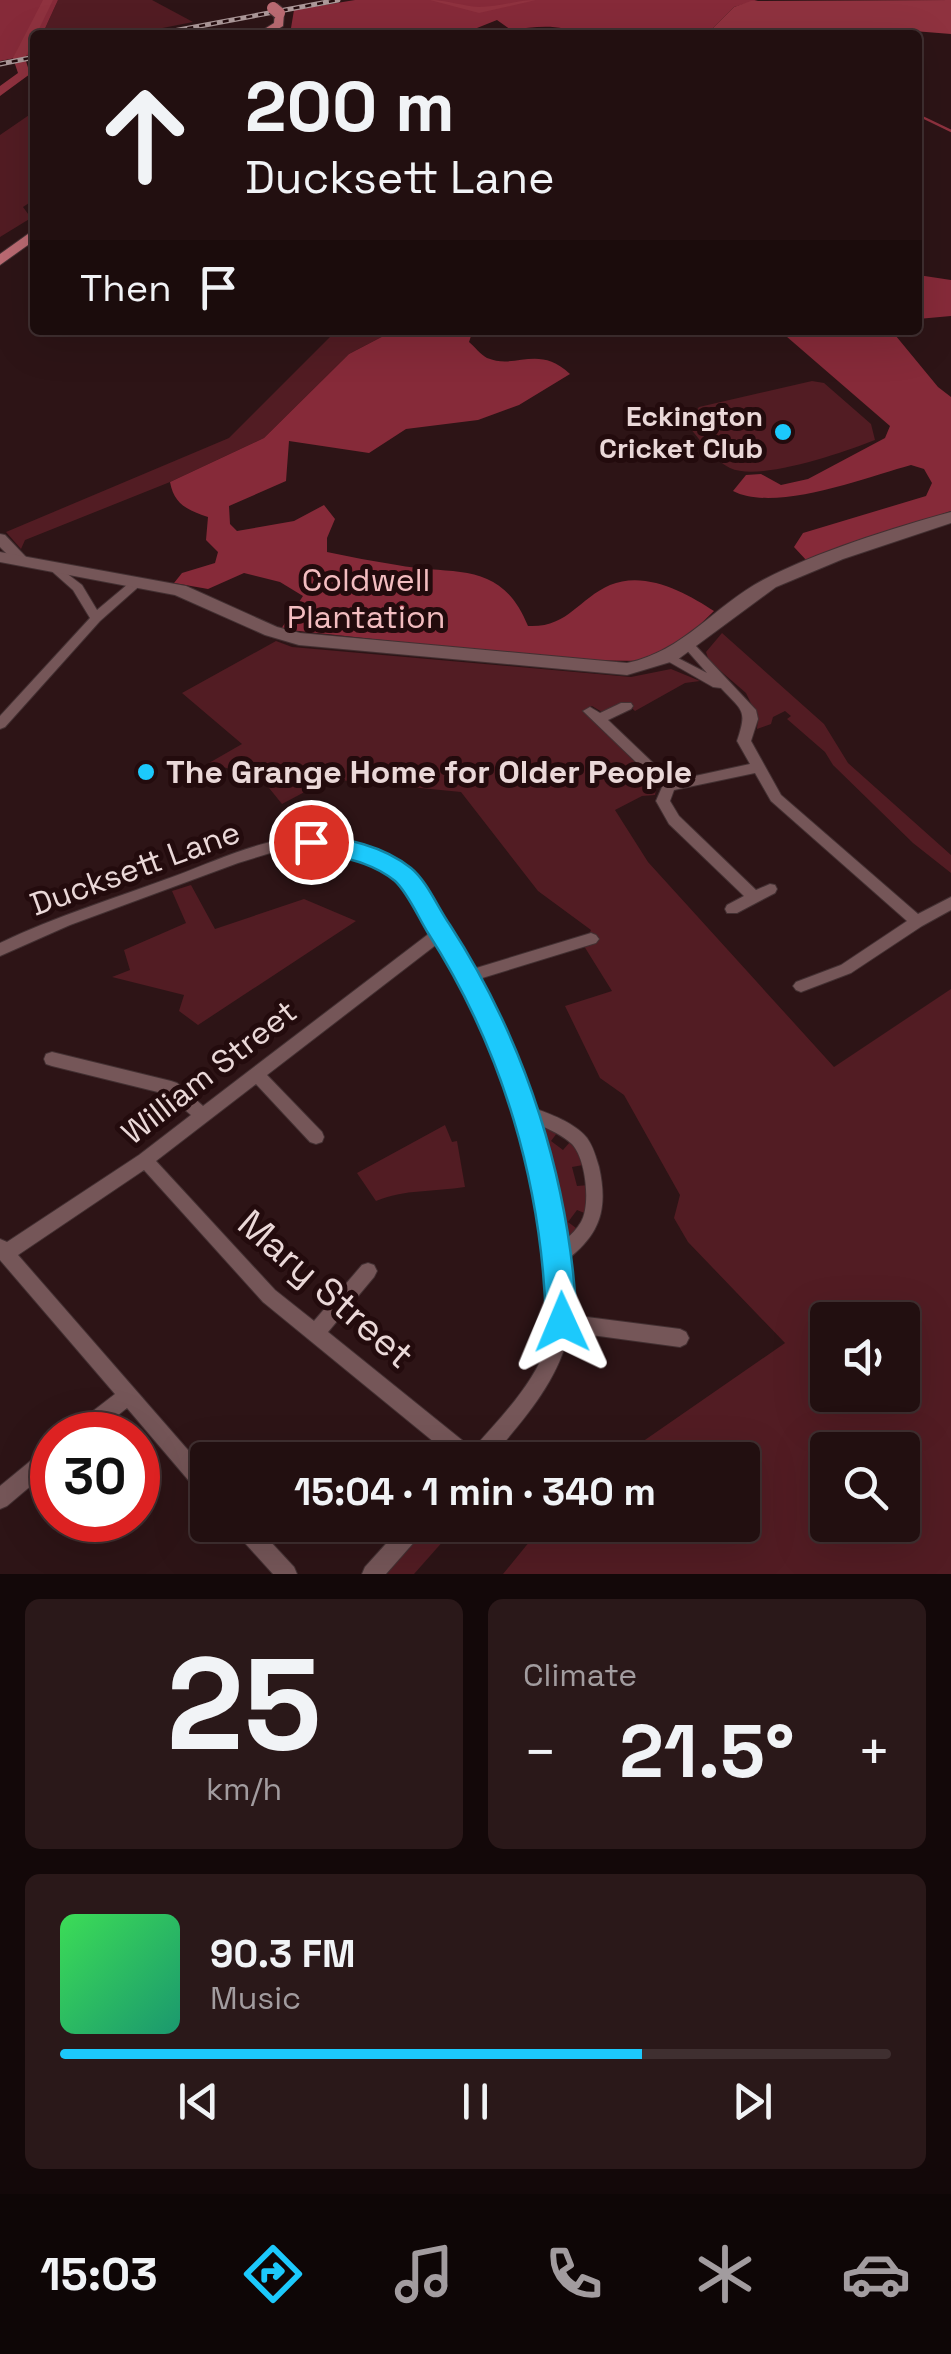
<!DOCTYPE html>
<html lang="en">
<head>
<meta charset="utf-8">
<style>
	:root { --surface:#220f10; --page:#2a1819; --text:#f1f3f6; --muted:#a29c9f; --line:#3f2f30; --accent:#1cc9fc }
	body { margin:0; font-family:"Space Grotesk",sans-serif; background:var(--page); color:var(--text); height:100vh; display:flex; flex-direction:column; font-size:38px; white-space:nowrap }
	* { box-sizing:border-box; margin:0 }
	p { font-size:32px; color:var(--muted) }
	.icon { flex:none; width:55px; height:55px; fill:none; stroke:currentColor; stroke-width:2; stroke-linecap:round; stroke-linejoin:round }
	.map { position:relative; height:1574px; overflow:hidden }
	.side { display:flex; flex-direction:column; gap:25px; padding:25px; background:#130809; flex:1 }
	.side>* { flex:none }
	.hud { position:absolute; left:30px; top:30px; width:892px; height:305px; border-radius:10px; box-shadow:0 10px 40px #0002,0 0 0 2px var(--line); background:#220f10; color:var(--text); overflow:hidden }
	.fabs { position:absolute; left:810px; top:1302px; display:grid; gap:20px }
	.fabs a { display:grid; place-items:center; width:110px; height:110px; border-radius:10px; background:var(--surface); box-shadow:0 10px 40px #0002,0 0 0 2px var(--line); font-size:50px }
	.speed { position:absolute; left:30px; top:1412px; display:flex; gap:20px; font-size:50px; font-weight:700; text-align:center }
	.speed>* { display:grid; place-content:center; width:130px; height:130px; border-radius:50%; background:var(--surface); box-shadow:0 10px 40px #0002,0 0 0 2px var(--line); line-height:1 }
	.speed .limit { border:15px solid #d22; background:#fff; color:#111 }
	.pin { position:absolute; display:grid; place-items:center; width:85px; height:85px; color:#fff; margin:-42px; border:5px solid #fff; border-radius:50%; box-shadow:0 2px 10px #0007 }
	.me { position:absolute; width:110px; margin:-55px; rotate:359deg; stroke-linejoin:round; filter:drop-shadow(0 0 8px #0008) }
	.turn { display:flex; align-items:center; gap:35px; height:210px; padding:0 50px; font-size:45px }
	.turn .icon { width:130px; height:130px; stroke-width:2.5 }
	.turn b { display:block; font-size:70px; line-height:85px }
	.then { display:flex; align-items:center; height:95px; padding:0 50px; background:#0003; gap:20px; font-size:38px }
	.big { font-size:75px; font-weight:700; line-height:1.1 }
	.side .tile { flex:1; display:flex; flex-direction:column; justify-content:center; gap:15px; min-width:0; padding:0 35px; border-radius:15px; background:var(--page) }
	.side .dial { align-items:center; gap:0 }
	.dial b { font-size:130px; line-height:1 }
	.song { display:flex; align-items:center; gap:30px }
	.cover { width:120px; height:120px; border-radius:15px; background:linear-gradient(135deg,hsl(130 70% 55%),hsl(160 70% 35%)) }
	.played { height:10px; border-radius:5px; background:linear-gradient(90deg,var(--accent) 70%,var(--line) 70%) }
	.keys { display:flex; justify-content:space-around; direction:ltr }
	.heat { display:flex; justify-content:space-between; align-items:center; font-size:55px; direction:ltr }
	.side .tiles { flex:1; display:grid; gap:25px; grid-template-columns:1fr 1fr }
	.tile:last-child { grid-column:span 2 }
	.trip { position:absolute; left:190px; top:1442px; width:570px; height:100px; border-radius:10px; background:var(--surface); box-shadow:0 10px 40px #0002,0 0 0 2px var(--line); font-weight:700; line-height:100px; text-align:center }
	.menu { display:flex; height:160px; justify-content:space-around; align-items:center; background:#0e0606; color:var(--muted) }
	.menu .icon { width:70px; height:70px }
	.menu .selected { color:var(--accent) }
	.menu b { font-size:45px; color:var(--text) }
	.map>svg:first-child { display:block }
</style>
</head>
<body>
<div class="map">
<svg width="951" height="1574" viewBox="0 0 951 1574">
	<rect width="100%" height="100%" fill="#2d1416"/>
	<g fill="#521c23" fill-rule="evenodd">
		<polygon points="58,0 152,0 193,22 127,35 42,35"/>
		<polygon points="35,111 35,199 23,207 31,218 0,237 0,135"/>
		<polygon points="337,330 395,330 349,354 264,438 170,482 25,540 21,549 6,532 229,438"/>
		<path d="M812,381L824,383L871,424L875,440C844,452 760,482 730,468C713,460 698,437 686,423L699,407Z"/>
		<polygon points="722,633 824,724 848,763 951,855 951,873 913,843 833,765 825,752 787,719 791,716 785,711 773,717 771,724 757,729 758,718 746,693 709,661 706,652"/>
		<path d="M276,641L292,647L631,677L671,669L700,681L685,683L635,711L625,702L602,712L592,706L584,711L657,784L655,795L642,796L615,810L648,862L834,1067L951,989V1574H503L543,1525H742V1460H616L785,1343L688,1242L674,1218L680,1195L624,1095L600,1078L565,1006L612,991L584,946L591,930L538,891L461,792L329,779L282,804L261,778L209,763L242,744L182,693ZM828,1320H902V1395H828ZM828,1450H902V1525H828Z"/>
		<polygon points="191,885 215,929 304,899 356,921 198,1025 179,1011 184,995 112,977 130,970 124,950 186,923 172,891"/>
		<path d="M445,1125L452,1142L457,1141L465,1187C435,1192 404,1189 376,1201L357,1173Z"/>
		<polygon points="542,1127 557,1133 551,1141 563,1150 570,1142 579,1148 583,1165 572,1167 577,1186 589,1185 587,1214 577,1210 568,1222 576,1228 571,1235 565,1234"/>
		<polygon points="429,1525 449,1525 445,1539 414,1574 385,1574"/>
	</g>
	<g fill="#862a39">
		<polygon points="0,0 58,0 42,35 35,35 35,49 30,55 0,61"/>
		<path d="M355,0H758L734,7L706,35H582C559,23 535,27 511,30L497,20L477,28L479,35H309L291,28L294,10Z"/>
		<polygon points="918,275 951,280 951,316 918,319"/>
		<path d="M395,330H473L469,342C474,346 481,355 487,358C516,370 538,344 570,374L519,405L478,420L406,429L369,453L289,441L286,481L229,506L230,524L237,531L294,521L324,505L335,519L327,538V552C350,557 373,561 397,565C454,576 501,559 528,626C568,628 578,599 610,585C645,570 687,593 714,611L682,642L645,661L565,660L281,629L303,596L280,582L244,573L208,589L174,583L182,573L215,563L218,552L206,540L208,517C187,510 174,504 170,482L264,438L349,354Z"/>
		<path d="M779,330H891L938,387L951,397V511L807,561L794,547L803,533L926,496L932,483L924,469L911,465C867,477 775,513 733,491L746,475L761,474L781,485L808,479L885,438L890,426Z"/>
	</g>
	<polygon fill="#8f323f" points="951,0 951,34 876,28 841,35 706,35 734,7 751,1"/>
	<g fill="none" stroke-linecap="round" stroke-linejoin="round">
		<polyline stroke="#8f323f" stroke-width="2.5" points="918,115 951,131"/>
		<g fill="#8f323f" fill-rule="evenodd">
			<polygon points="43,0 53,0 25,58 30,74 0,96 0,86 18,73 13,58"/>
			<path d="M430,0C447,0 462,6 479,7C498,7 517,0 536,0L479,13Z"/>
		</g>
		<defs>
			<g id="minor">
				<polygon points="53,563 82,585 97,610 134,579 138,578 144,582 100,621 5,727 0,729 0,716 90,618 73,590 47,567"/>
				<path d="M690,643L694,644L756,710L758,719L751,741L781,795L918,914L951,897V910L922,926L851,973L801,992L796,990L793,986L796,982L841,965L907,921L771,801L755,773L674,790L670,801L679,816L756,890L770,884L775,885L777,889L775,893L737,913H727L725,909L727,905L744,896L669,824L656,801L662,787L583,711L590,707L600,713L621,703H631L633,706L631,709L608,720L672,781L750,764L737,741C748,709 742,711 721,688L713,687L664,659L666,656H674L707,673L684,647Z"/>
				<path d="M309,837C397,839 433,901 473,969L591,933L596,935L599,939L596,943L479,979L514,1058L531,1107C550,1114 574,1122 587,1138C593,1146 596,1157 599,1167C608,1208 601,1233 568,1259L571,1315L680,1329L686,1332L689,1338L686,1344L680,1347L569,1332C558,1382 522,1422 489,1460H456L263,1302L144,1170L18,1255L208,1473V1498L201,1495L127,1408L93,1435H68L71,1428L115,1394L0,1260V1239L7,1242L139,1155L191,1115L166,1094L52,1066L46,1064L44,1059L46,1054L52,1052L171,1081L177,1083L203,1106L435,929L394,879L354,854L326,848L300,847L277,851L238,863L70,925L0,956V943C56,916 116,898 175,876C218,860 262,838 309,837ZM441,941C493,1032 531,1132 547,1236C553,1271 558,1309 548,1343C534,1384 501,1417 473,1449L328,1332L374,1277L377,1271L374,1265L368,1263L362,1265L314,1321L275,1290L156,1161L256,1084L310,1142L316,1144L322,1142L324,1137L322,1132L267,1075ZM537,1124C549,1129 562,1135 572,1144C586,1159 591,1205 581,1222C577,1229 571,1235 565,1240L560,1207Z"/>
				<polygon points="52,1446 52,1468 7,1506 0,1509 0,1486 45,1449"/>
				<polygon points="232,1525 255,1525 294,1567 297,1574 273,1574 235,1532"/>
				<polygon points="403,1525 426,1525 423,1532 386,1574 362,1574 365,1567"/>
			</g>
			<polygon id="tertiary" points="0,534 5,535 25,556 28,559 25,562 15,562 0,547"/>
			<path id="secondary" d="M951,512V523L843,559L776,587L677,660L627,675L299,645L265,635L175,595L0,562V552L186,586L277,627L300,633L627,663C684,651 714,606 763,580C816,552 893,528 951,512Z"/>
			<g id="primary">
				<polygon points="275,11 284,13 283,26 268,35 255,35 274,23"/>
				<polygon points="35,229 35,240 0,265 0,254"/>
			</g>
		</defs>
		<use href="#minor" stroke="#433032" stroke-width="2"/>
		<use href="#tertiary" stroke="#433032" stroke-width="2"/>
		<use href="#secondary" stroke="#433032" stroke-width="2"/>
		<use href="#primary" stroke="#433032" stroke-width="2"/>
		<use href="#minor" fill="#755658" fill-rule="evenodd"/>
		<use href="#tertiary" fill="#755658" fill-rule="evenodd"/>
		<use href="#secondary" fill="#755658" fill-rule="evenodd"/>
		<use href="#primary" fill="#ba6a72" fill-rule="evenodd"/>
		<defs>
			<g id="rail">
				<polyline points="152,35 338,0"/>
				<polyline points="0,64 35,57"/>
			</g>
		</defs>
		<use href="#rail" stroke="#ac9899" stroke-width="5"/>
		<use href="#rail" stroke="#230b0d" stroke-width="2.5" stroke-dasharray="6" stroke-linecap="butt"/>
		<defs>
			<polyline id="primary-bridge" points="273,8 279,13"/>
		</defs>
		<use href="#primary-bridge" stroke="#433032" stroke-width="14" stroke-linecap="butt"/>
		<use href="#primary-bridge" stroke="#ba6a72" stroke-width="12"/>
	</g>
	<path fill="#1cc9fc" stroke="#1283a4" stroke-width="2.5" d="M311,834C347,839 382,845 411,868C427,881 438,908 450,925C527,1044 570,1181 577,1322L572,1332L562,1336L551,1332L546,1322C542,1184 503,1050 428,933C418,917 408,893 395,881C367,858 335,858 303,848L299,842Z"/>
	<g fill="#1cc9fc" stroke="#230b0d" stroke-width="4">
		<circle cx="783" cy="432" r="10"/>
		<circle cx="146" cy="772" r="10"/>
	</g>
	<g text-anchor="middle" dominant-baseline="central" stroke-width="10" stroke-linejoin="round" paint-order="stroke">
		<g font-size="28" font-weight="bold" fill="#ead8d8" stroke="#230b0d" text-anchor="end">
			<text x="763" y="416">Eckington<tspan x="763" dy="32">Cricket Club</tspan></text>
		</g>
		<g font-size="32" fill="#f3bdc0" stroke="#230b0d">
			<text x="366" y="580">Coldwell<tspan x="366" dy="37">Plantation</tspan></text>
		</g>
		<g font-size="32" font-weight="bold" fill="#ead8d8" stroke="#230b0d" text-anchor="start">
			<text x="166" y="772">The Grange Home for Older People</text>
		</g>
		<g font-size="32" fill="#ead8d8" stroke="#230b0d">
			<text transform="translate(135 868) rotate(-20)">Ducksett Lane</text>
			<text transform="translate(209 1072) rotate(-38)">William Street</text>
		</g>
		<g font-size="38" fill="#ead8d8" stroke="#230b0d">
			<text transform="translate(326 1289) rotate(41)">Mary Street</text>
		</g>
	</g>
</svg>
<div class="fabs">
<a><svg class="icon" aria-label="sound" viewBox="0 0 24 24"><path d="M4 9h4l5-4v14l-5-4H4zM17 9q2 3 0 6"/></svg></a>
<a><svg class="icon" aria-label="search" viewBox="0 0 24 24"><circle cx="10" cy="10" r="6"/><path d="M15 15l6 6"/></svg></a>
</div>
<div class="speed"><div class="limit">30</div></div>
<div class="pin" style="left:311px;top:842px;background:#d93025"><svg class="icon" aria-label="arrive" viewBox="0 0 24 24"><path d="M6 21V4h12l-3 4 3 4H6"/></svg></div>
<svg class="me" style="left:562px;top:1322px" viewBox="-20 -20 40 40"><path d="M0-17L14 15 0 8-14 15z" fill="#1cc9fc" stroke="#fff" stroke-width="4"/></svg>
<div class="trip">15:04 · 1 min · 340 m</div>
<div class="hud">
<div class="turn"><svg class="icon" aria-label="ahead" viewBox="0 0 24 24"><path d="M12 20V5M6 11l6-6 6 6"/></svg><div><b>200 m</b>Ducksett Lane</div></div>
<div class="then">Then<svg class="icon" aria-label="arrive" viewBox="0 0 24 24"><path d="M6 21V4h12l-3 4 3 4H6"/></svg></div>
</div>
</div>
<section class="side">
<div class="tiles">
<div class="tile dial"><b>25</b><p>km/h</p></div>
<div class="tile"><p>Climate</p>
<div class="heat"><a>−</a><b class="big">21.5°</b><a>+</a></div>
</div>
<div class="tile">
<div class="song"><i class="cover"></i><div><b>90.3 FM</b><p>Music</p></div></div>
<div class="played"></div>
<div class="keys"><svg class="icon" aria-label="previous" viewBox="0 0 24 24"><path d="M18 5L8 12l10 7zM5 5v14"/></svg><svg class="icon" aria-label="pause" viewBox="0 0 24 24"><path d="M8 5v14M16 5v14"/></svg><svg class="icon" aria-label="next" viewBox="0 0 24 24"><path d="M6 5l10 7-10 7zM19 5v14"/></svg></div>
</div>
</div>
</section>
<nav class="menu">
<b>15:03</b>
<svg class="icon selected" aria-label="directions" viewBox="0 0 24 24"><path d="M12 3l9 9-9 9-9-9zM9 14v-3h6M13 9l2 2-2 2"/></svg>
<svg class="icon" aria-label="music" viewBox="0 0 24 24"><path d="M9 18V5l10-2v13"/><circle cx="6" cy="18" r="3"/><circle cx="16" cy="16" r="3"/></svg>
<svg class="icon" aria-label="phone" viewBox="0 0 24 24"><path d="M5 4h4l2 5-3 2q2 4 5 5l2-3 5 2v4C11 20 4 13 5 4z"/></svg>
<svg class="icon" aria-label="climate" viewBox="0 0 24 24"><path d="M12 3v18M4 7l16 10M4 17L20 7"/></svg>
<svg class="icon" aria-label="car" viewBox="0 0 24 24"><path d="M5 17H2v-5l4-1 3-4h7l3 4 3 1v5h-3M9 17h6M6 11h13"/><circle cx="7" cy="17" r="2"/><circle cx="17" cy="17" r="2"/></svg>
</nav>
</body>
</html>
